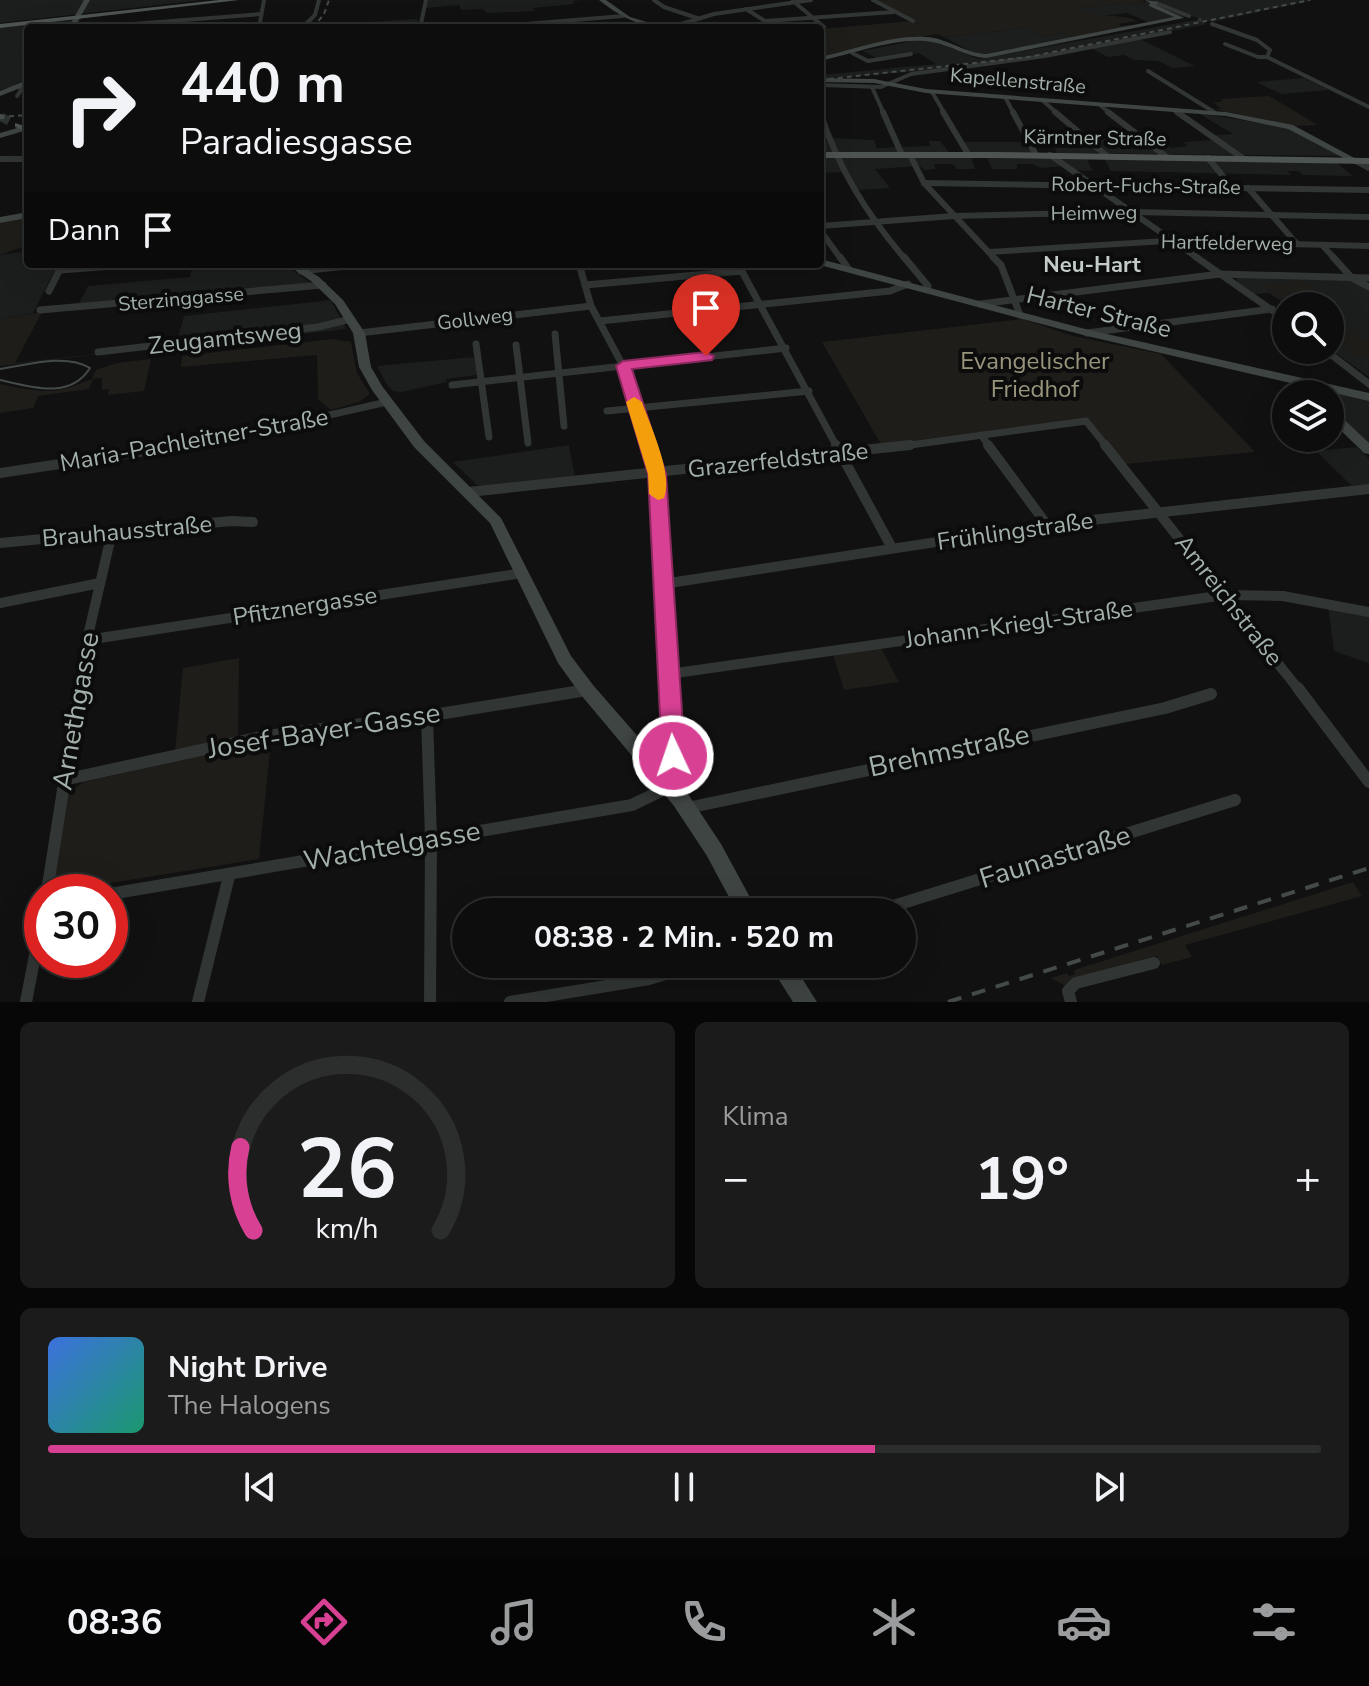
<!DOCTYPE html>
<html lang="de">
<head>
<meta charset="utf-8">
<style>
	:root { --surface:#0c0d0c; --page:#1a1b1a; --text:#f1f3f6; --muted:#9a9c9d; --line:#2c2d2d; --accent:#d84094 }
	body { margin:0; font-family:"Nunito Sans",sans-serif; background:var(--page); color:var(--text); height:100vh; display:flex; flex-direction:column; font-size:30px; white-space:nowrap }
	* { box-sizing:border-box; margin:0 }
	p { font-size:26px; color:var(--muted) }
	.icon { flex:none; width:44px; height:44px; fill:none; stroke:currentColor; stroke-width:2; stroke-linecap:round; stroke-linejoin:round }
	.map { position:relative; height:1002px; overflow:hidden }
	.sheet { display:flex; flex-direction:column; gap:20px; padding:20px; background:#070707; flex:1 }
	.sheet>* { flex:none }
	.guide { position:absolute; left:24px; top:24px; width:800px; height:244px; border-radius:8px; box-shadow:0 8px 32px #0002,0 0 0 2px var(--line); background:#0c0d0c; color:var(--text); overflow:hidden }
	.fabs { position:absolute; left:1272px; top:292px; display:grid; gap:16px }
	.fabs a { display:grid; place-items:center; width:72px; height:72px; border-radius:50%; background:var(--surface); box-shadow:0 8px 32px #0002,0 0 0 2px var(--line); font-size:40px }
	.speed { position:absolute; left:24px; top:874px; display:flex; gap:16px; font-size:40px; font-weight:700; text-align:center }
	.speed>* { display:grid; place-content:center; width:104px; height:104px; border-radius:50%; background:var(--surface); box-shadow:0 8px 32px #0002,0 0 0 2px var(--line); line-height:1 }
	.speed .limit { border:12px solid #d22; background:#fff; color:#111 }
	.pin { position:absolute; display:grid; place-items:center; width:68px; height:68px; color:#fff; margin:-82px -34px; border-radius:50% 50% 50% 0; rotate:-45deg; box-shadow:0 0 8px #0007 }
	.pin .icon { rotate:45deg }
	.me { position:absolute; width:88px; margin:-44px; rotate:357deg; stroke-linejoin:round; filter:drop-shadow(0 0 6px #0008) }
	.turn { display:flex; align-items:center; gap:28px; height:168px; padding:0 24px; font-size:36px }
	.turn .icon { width:104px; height:104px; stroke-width:2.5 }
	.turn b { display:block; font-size:56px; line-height:68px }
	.then { display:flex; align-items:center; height:76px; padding:0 24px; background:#0003; gap:16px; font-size:30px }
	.big { font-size:60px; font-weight:700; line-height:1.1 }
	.sheet .tile { flex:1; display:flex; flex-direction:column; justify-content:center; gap:12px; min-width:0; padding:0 28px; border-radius:12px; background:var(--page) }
	.sheet .dial { align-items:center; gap:0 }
	.dial svg { height:208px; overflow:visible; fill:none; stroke:var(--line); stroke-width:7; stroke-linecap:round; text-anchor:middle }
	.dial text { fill:var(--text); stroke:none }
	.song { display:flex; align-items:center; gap:24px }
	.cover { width:96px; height:96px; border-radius:12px; background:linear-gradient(135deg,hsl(220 70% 55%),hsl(160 70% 35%)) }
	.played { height:8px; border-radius:4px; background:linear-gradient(90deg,var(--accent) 65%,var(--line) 65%) }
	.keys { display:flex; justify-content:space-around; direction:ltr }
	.heat { display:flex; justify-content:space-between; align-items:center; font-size:44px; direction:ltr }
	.sheet .tiles { flex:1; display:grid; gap:20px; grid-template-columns:1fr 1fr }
	.tile:last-child { grid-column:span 2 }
	.trip { position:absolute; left:452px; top:898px; width:464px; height:80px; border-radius:40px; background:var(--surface); box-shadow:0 8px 32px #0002,0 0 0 2px var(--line); font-weight:700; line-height:80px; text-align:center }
	.tabs { display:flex; height:128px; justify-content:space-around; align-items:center; background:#050505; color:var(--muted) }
	.tabs .icon { width:56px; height:56px }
	.tabs .active { color:var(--accent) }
	.tabs b { font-size:36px; color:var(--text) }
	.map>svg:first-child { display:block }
</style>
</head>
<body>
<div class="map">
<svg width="1369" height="1002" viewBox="0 0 1369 1002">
	<rect width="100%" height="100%" fill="#101110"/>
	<g fill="#1c1e1d">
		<polygon points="0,0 202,0 0,23"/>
		<polygon points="428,0 583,0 573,1 574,4 533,8 535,11 488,13 482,9 461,10 459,5 426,8"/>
		<polygon points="1145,0 1314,0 1212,22 1191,16 1150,23 1127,13 1095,17 1075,8 1147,2"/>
		<polygon points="82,18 75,28 28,28 28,83 0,90 0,27"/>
		<polygon points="418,19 417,28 331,28 336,24"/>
		<polygon points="1195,20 1207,24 1074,50 947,69 820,79 820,75 936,64 919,53 878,59 863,51 922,39 941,43 978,59"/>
		<polygon points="1026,28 1043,36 1063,33 1080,38 977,55 944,37"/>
		<polygon points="1140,39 1195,66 1173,68 1158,61 1134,60 1124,55 1108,57 1091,48"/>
		<polygon points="1304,78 1329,90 1281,94 1256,82"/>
		<polygon points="1198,113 1284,127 1340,156 1057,153 1051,142 1060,142 1052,133 1076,132 1087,137 1112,135 1119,142 1163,139 1169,142 1166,144 1171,148 1188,146 1183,142 1214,140 1213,135 1233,134"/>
		<polygon points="826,138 874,140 877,148 930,146 929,141 940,141 949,152 966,152 961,142 1027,142 1037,153 1057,159 1086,158 1093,171 1074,170 1063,166 1041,168 1033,164 1017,164 1017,169 992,169 987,158 971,157 975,169 957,169 953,164 934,164 936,169 925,170 919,166 875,169 890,188 858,190 846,172 820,173 820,142 827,142"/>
		<polygon points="1104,158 1337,163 1353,176 1303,175 1298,171 1288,171 1291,175 1111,171"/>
		<polygon points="28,251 28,264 58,264 33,313 0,319 0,255"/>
		<polygon points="193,264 284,264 314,285 76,309 88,286 190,277"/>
		<polygon points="1237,277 1349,279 1369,289 1369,377 1330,349 1330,306 1288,306 1269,293 1254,294 1237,282"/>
		<polygon points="331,300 346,329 175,348 184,316"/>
		<polygon points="474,357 477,375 446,379 447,382 401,392 393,391 387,385 377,366"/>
		<polygon points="1325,391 1369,400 1369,445 1330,406 1330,394 1318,394"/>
		<polygon points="569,445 575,478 486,486 477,485 453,462"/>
		<polygon points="1357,447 1369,459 1369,484 1352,486 1316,451"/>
		<polygon points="1328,606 1369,614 1369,663 1334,651"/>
	</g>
	<g fill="#1e1d1a">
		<path d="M875,0H1142L1147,2L1077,8C1096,20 1117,12 1138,21L1119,24L1121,26L1142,24L1080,38L1063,33L1043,36L1026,28L944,37L937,34L820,57V29L912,21L929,30Z"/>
		<polygon points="1269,96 1318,125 1295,126 1213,109 1221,109 1214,103 1223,101 1220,99"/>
		<polygon points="28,218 28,245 0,255 0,223"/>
		<polygon points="1302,280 1317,290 1300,293 1318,306 1290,306 1264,285"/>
		<polygon points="42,312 15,363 176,345 0,366 0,319"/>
		<polygon points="1330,315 1369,343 1369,355 1359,357 1330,338"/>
		<polygon points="1023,319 1073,336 1161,354 1255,452 1125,464 1089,420 882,446 822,342"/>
		<polygon points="333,339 351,342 357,373 370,394 359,402 331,410 318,399 317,355 181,367 182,356"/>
		<path d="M151,359L144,391L108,395L109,389L102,390V378L93,379L89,389L38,396L33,408L0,413V384C42,392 51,396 92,379L96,370L117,363Z"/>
		<polygon points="881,648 899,682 844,690 833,654"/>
		<polygon points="239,658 238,739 175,752 183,668"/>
		<polygon points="271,741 259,859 56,892 53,888 66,795 83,782"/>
		<polygon points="1353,882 1362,896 1185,945 1192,957 1162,965 1157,956 1080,978 1067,987 1051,978 1067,973 1069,976 1075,974 1074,970"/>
	</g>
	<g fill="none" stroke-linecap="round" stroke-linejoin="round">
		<polyline stroke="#2d312f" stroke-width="4" stroke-dasharray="4 2" stroke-linecap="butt" points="1198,19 1203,21"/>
		<polyline stroke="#2d312f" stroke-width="9" stroke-dasharray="9 4" stroke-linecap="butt" points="1,117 11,122"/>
		<g stroke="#313534" stroke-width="4">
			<polyline points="654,0 664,7 697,18"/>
			<polyline points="873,0 913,21"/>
			<polyline points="793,1 824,27"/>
			<polyline points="1156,3 1189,16"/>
			<polyline points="746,9 765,21 894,12"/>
			<polyline points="1212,24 1257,40 1270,50 1267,57 1369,107"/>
			<polyline points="82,28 261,14"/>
			<polyline points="259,28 264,0"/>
			<polyline points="270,28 305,26"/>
			<polyline points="302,28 315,15 319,0"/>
			<polyline points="420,28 426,0"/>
			<polyline points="476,28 623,16"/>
			<polyline points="668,28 714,14 811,0"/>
			<polyline points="1225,44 1258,57 1267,57"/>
			<polyline points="852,53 868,61 911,54"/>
			<polyline points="1148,71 1214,112"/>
			<polyline points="820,85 881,87 911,74 1045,56 1170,32"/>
			<polyline points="872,87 884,114"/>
			<polyline points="932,92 945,114"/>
			<polyline points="17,96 22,89 18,87"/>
			<polyline points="1005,97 1014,114"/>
			<polyline points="1042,100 1058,114"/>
			<polyline points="1101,106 1111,114"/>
			<polyline points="1176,111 1180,114"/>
		</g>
		<g stroke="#313534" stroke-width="6">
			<path d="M820,112C839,170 866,213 905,259"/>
			<polyline points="883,112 902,155"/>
			<polyline points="943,112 968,154"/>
			<polyline points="1013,112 1036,155"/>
			<polyline points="1055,112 1107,156"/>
			<polyline points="1108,112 1168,158"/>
			<polyline points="1177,112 1244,159"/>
			<polyline points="910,155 924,183 995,259"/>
			<polyline points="1050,155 1199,259"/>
			<polyline points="1208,158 1232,187"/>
			<polyline points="0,159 28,159"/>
			<polyline points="1356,161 1369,168"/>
			<polyline points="924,183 1369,190"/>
			<polyline points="1248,188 1297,244"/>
			<polyline points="820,226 954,216 1134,212 1369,217"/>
			<polyline points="820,230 841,259"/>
			<polyline points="1322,245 1335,259"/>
			<polyline points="989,252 1166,241 1369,246"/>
		</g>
		<g stroke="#313534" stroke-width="7">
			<polyline points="840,257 848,268"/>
			<polyline points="904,257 928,286 927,289"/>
			<polyline points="993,257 1001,265 1020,315"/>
			<polyline points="1196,257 1286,320"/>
			<polyline points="1333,257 1352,278 1369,287"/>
			<polyline points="579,264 591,306 623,366 648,447"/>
			<polyline points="738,264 837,447"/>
			<polyline points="60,270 139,264"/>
			<polyline points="301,271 364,264"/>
			<polyline points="585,285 742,271"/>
			<polyline points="49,291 61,267"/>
			<polyline points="980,304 1220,274 1369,278"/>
			<polyline points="40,310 323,285"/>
			<polyline points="600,321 890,291 908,284"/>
			<polyline points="359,333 591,306"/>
			<polyline points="1087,333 1272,309"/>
			<polyline points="555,334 564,426"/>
			<polyline points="476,344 489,437"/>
			<polyline points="516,345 528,443"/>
			<polyline points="1325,350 1369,384"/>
			<polyline points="98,352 318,327 351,319"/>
			<polyline points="452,385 786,348"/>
			<polyline points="607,411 809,391"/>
			<polyline points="981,435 990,447"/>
			<polyline points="172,447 224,439 387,402"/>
			<polyline points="896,447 1086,421 1107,447"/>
		</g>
		<g stroke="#313534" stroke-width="10">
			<polyline points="648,445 657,474 669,690"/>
			<polyline points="836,445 892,548"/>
			<polyline points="988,445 1047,525"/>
			<polyline points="1105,445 1299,690"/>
			<polyline points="0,473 185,445"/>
			<polyline points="469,492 910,445"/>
			<polyline points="0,543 231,521 253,522"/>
			<polyline points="663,584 1047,525 1369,489"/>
			<polyline points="0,603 100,583"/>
			<polyline points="87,640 523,573"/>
			<polyline points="669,674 1225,595 1283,596 1369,612"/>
			<polyline points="79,690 87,640 112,532"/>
		</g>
		<g stroke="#313534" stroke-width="12">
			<polyline points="1298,688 1369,782"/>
			<polyline points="427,716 431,838 430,1002"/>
			<path d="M659,774C683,758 671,713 669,688"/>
			<polyline points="63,780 266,736 427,716 587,690"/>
			<polyline points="687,808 1165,708 1211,694"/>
			<polyline points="47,892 79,688"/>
			<polyline points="110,894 632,805 671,786"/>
			<polyline points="874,912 1235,800"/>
			<polyline points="26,1002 42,919"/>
			<polyline points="198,1002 229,876"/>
			<polyline points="510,1002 649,979 698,964"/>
			<polyline points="1071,1002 1068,991 1076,983 1154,963"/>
		</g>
		<g fill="#3f4542" fill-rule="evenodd">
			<polygon points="84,0 90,0 74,28 68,28"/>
			<path d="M599,0H606L630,17L667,28C641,28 619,16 599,0Z"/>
			<path d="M1145,0L1158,2L1156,5L1184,18L986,58C966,57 951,45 932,42C899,36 853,54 820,61V57C854,50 890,35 926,37C947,38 964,53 986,54L1174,17L1149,6L1150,3Z"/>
			<polygon points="820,78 874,79 926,89 1226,112 1293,125 1360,161 1353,163 1288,129 1226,116 926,93 874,83 820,82"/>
			<polygon points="28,80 28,85 0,96 0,91"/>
			<polygon points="24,126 28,128 27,130 0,138 0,133"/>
			<polygon points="28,212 28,218 0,223 0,217"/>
			<polygon points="820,259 1089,330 1369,393 1369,401 1087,336 816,264 820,264"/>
			<polygon points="286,264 298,264 319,277 343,300 365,333 371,367 382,386 424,441 501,518 571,656 593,685 688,794 721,844 758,912 737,912 707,856 674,806 581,695 558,663 490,523 414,447 372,390 359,367 353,333 335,304 311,281"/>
			<polygon points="1330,409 1334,410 1369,443 1369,454 1364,453 1330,420"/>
			<polygon points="769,964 793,964 817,1002 793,1002"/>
		</g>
		<g fill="#4e5451" fill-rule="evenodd">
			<polygon points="219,0 239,0 0,28 0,24"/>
			<polygon points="0,114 4,115 4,119 0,119"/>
			<polygon points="15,123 28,127 28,132 15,127"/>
			<polygon points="820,152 995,152 1369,158 1369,164 995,158 820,158"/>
		</g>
		<path stroke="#444a47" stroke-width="2" d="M0,369C27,365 65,353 90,368C70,400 31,387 0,380"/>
		<g stroke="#444a47" stroke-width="2" stroke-dasharray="5 4" stroke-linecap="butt">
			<polyline points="313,28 324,14 329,0"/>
			<polyline points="820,80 1028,57 1310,0"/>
			<polyline points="0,117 28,115"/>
		</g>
		<polyline stroke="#444a47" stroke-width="4" stroke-dasharray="14 11" stroke-linecap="butt" points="948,1002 1369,868"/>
	</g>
	<polygon fill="#d84094" stroke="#8c2a60" stroke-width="2" points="706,352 714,356 712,360 632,369 666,474 685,756 682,763 673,766 665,763 662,756 648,474 616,366 623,361"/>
	<path fill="#f59e0b" d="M634,397L642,402C650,425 674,476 664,498L658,500L649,494L648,474L626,402Z"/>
	<g text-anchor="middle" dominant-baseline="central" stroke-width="8" stroke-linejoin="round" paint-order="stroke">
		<g font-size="20" fill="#a3b0a9" stroke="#0b0c0b">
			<text transform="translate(1018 81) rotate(5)">Kapellenstraße</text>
			<text transform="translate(1095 138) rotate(1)">Kärntner Straße</text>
			<text transform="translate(1146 186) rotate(1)">Robert-Fuchs-Straße</text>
			<text transform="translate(1094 213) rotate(-1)">Heimweg</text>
			<text transform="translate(1227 243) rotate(1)">Hartfelderweg</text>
			<text transform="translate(181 299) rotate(-5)">Sterzinggasse</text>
			<text transform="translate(475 319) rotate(-7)">Gollweg</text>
		</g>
		<g font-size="22" font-weight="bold" fill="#c3ccc8" stroke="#0b0c0b">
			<text x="1092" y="265">Neu-Hart</text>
		</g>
		<g font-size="24" fill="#a3b0a9" stroke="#0b0c0b">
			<text transform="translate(1099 312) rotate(14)">Harter Straße</text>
			<text transform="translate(225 338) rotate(-6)">Zeugamtsweg</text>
			<text transform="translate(194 440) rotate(-10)">Maria-Pachleitner-Straße</text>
			<text transform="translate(778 460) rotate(-6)">Grazerfeldstraße</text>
			<text transform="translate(127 531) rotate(-5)">Brauhausstraße</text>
			<text transform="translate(1015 531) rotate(-8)">Frühlingstraße</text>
			<text transform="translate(1229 600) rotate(52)">Amreichstraße</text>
			<text transform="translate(305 606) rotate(-9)">Pfitznergasse</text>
			<text transform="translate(1019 624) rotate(-8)">Johann-Kriegl-Straße</text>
		</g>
		<g font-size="24" fill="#99947c" stroke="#0b0c0b">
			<text x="1035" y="361">Evangelischer<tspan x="1035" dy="28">Friedhof</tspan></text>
		</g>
		<g font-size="28" fill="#a3b0a9" stroke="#0b0c0b">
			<text transform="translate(76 711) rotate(-80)">Arnethgasse</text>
			<text transform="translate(324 731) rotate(-9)">Josef-Bayer-Gasse</text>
			<text transform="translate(949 751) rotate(-12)">Brehmstraße</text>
			<text transform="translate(392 846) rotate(-10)">Wachtelgasse</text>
			<text transform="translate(1055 857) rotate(-17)">Faunastraße</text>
		</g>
	</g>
</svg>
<div class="fabs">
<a><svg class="icon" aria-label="search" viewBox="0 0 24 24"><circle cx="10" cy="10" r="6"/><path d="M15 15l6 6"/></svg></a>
<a><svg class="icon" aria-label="layers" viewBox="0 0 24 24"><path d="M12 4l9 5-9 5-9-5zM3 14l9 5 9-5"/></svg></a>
</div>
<div class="speed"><div class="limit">30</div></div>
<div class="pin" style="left:706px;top:356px;background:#d93025"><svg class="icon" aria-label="arrive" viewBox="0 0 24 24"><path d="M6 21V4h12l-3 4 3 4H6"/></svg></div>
<svg class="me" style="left:673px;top:756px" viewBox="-20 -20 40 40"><circle r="17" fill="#d84094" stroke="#fff" stroke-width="3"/><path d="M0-11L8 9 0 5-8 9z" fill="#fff"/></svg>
<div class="trip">08:38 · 2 Min. · 520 m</div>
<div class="guide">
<div class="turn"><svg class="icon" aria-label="right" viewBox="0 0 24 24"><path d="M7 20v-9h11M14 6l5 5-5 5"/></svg><div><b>440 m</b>Paradiesgasse</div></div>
<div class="then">Dann<svg class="icon" aria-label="arrive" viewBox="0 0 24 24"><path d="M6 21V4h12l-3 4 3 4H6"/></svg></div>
</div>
</div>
<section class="sheet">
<div class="tiles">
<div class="tile dial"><svg viewBox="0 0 100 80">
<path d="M14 69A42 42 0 1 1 86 69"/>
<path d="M14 69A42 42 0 0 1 9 37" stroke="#d84094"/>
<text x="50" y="56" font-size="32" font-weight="700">26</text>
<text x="50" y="72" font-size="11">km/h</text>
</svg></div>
<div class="tile"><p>Klima</p>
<div class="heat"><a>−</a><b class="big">19°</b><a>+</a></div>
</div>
<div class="tile">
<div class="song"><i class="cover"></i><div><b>Night Drive</b><p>The Halogens</p></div></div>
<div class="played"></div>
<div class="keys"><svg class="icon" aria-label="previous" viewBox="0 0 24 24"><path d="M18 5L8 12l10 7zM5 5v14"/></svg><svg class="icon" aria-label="pause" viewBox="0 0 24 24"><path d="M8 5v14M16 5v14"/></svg><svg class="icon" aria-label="next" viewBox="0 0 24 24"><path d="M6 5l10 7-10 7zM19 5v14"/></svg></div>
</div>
</div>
</section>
<nav class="tabs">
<b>08:36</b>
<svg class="icon active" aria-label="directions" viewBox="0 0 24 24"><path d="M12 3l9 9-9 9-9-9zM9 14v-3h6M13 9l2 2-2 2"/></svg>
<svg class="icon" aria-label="music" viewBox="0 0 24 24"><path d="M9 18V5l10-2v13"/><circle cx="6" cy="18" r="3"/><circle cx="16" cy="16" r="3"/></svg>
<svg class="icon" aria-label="phone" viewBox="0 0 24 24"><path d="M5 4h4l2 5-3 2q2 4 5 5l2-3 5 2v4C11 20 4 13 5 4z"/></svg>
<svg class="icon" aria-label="climate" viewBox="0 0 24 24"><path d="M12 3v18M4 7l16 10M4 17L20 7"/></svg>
<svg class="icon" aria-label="car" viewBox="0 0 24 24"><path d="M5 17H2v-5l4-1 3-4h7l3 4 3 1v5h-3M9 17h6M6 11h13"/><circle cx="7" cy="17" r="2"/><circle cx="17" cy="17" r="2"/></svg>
<svg class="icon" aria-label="filters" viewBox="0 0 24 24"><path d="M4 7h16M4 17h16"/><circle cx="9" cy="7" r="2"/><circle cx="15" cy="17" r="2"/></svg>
</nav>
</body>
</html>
